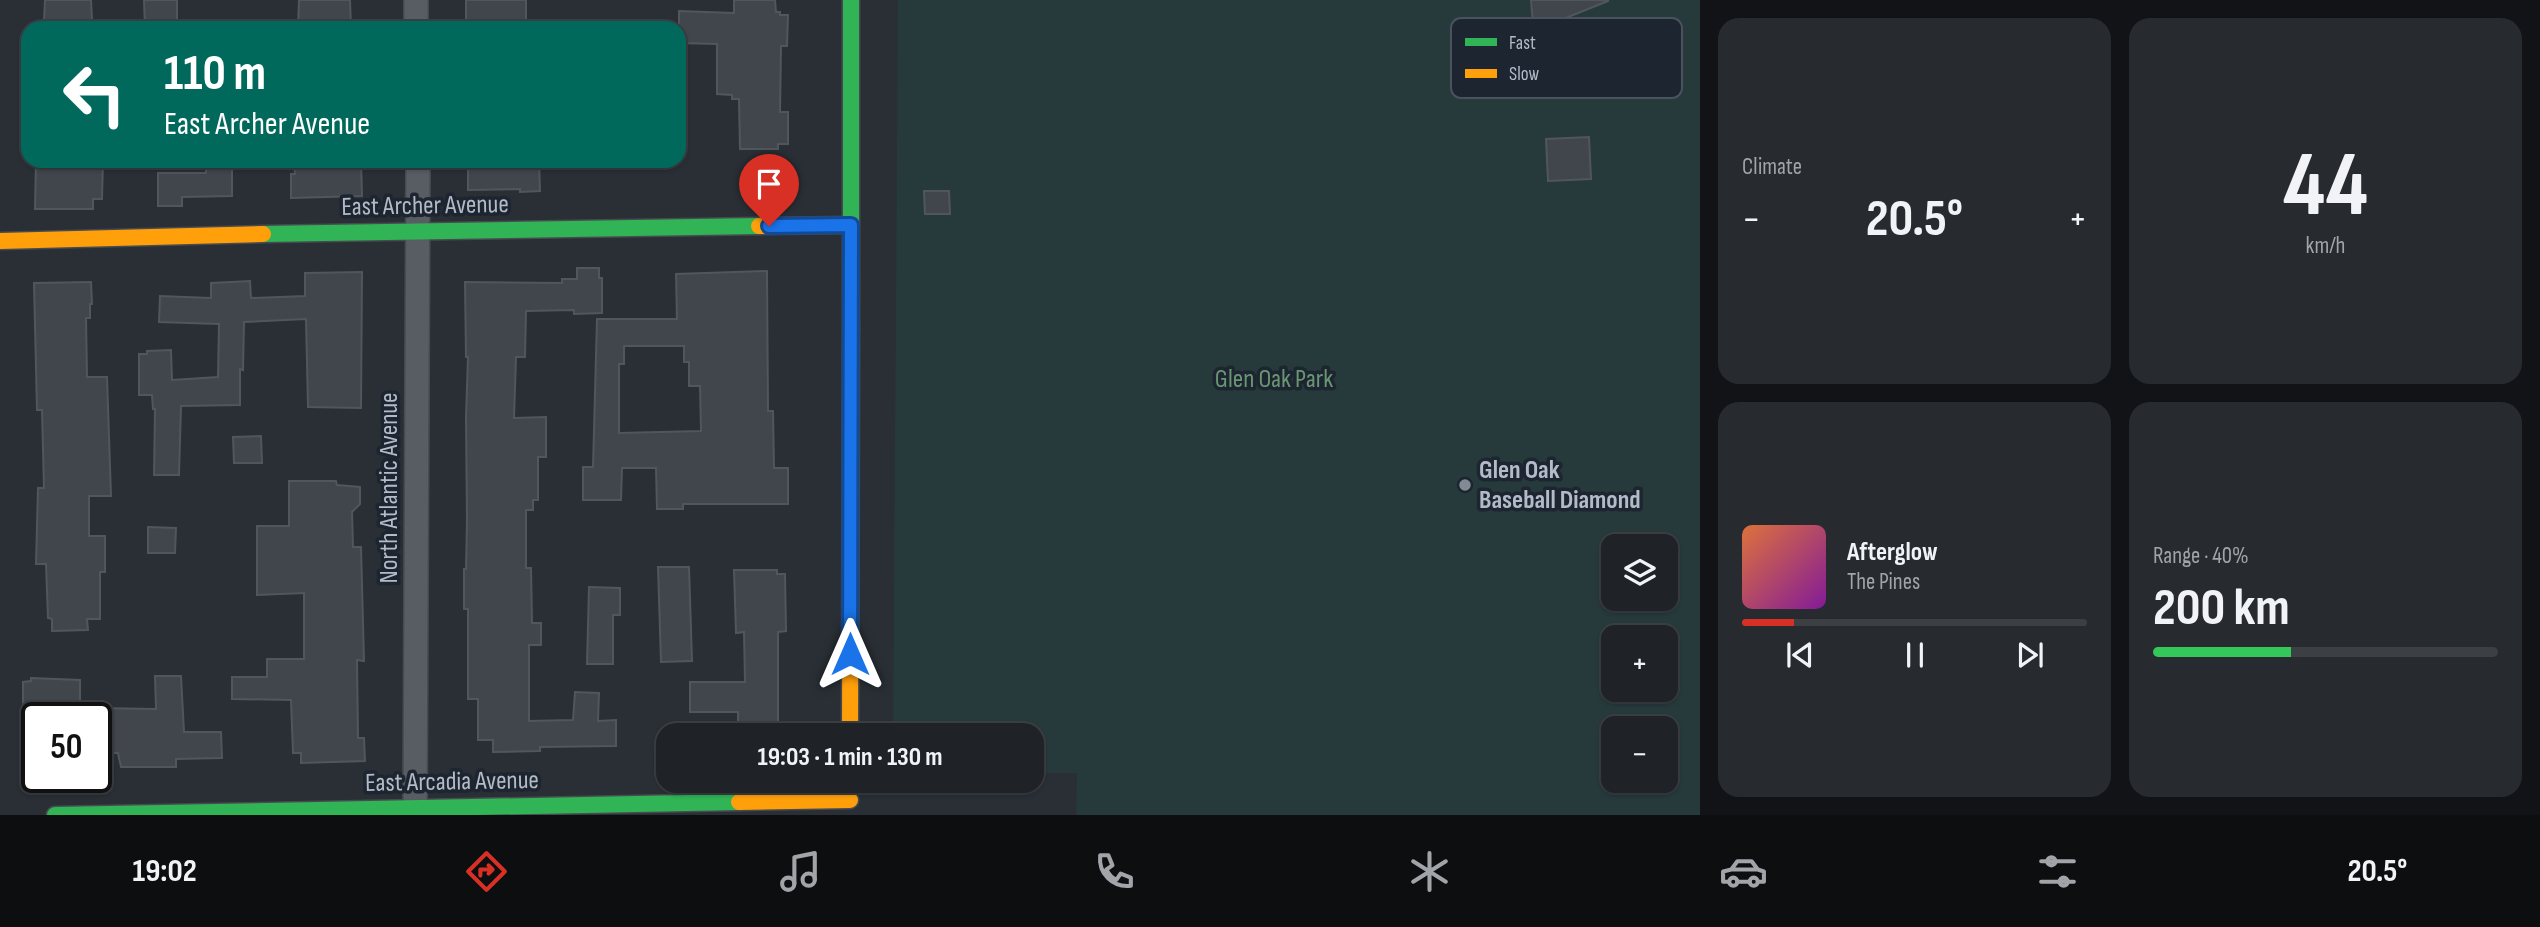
<!DOCTYPE html>
<html lang="en">
<head>
<meta charset="utf-8">
<style>
	:root { --surface:#1f2328; --page:#272b30; --text:#f1f3f6; --muted:#a1a4a8; --line:#3c4045; --accent:#d93025 }
	body { margin:0; font-family:"Sofia Sans Condensed",sans-serif; background:var(--page); color:var(--text); height:100vh; display:flex; flex-direction:column; font-size:26px; white-space:nowrap }
	* { box-sizing:border-box; margin:0 }
	p { font-size:23px; color:var(--muted) }
	.icon { flex:none; width:38px; height:38px; fill:none; stroke:currentColor; stroke-width:2; stroke-linecap:round; stroke-linejoin:round }
	.map { position:relative; flex:1; overflow:hidden }
	.drawer { display:flex; flex-direction:column; gap:18px; padding:18px; background:#111316; width:840px }
	.drawer>* { flex:none }
	.banner { position:absolute; left:21px; top:21px; width:665px; height:147px; border-radius:21px; box-shadow:0 2px 5px #0004,0 0 0 2px var(--line); background:#00695c; color:#fff; overflow:hidden }
	.tools { position:absolute; left:1601px; top:534px; display:grid; gap:14px }
	.tools a { display:grid; place-items:center; width:77px; height:77px; border-radius:14px; background:var(--surface); box-shadow:0 2px 5px #0004,0 0 0 2px var(--line); font-size:35px }
	.speed { position:absolute; left:21px; top:702px; display:flex; gap:14px; font-size:35px; font-weight:700; text-align:center }
	.speed>* { display:grid; place-content:center; width:91px; height:91px; border-radius:50%; background:var(--surface); box-shadow:0 2px 5px #0004,0 0 0 2px var(--line); line-height:1 }
	.speed .limit { border:4px solid #111; border-radius:10px; background:#fff; color:#111 }
	.pin { position:absolute; display:grid; place-items:center; width:60px; height:60px; color:#fff; margin:-72px -30px; border-radius:50% 50% 50% 0; rotate:-45deg; box-shadow:0 0 7px #0007 }
	.pin .icon { rotate:45deg }
	.me { position:absolute; width:77px; margin:-38px; rotate:0deg; stroke-linejoin:round; filter:drop-shadow(0 0 5px #0008) }
	.turn { display:flex; align-items:center; gap:24px; height:147px; padding:0 28px; font-size:32px }
	.turn .icon { width:91px; height:91px; stroke-width:2.5 }
	.turn b { display:block; font-size:49px; line-height:60px }
	.big { font-size:52px; font-weight:700; line-height:1.1 }
	.drawer .card { flex:1; display:flex; flex-direction:column; justify-content:center; gap:10px; min-width:0; padding:0 24px; border-radius:21px; background:var(--page) }
	.drawer .dial { align-items:center; gap:0 }
	.dial b { font-size:91px; line-height:1 }
	.song { display:flex; align-items:center; gap:21px }
	.cover { width:84px; height:84px; border-radius:10px; background:linear-gradient(135deg,hsl(20 70% 55%),hsl(290 70% 35%)) }
	.played { height:7px; border-radius:4px; background:linear-gradient(90deg,var(--accent) 15%,var(--line) 15%) }
	.keys { display:flex; justify-content:space-around; direction:ltr }
	.heat { display:flex; justify-content:space-between; align-items:center; font-size:38px; direction:ltr }
	.charge { height:10px; border-radius:5px; background:linear-gradient(90deg,#34c759 40%,var(--line) 0) }
	.drawer .tiles { flex:1; display:grid; gap:18px; grid-template-columns:repeat(2,1fr) }
	.trip { position:absolute; left:656px; top:723px; width:388px; height:70px; border-radius:21px; background:var(--surface); box-shadow:0 2px 5px #0004,0 0 0 2px var(--line); font-weight:700; line-height:70px; text-align:center }
	.menu { display:flex; height:112px; justify-content:space-around; align-items:center; background:#0c0e10; color:var(--muted) }
	.menu .icon { width:49px; height:49px }
	.menu .active { color:var(--accent) }
	.menu b { font-size:32px; color:var(--text) }
	main { display:flex; flex:1; min-height:0 }
	.map>svg:first-child { display:block }
</style>
</head>
<body>
<main>
<div class="map">
<svg width="1700" height="815" viewBox="0 0 1700 815">
	<rect width="100%" height="100%" fill="#292f35"/>
	<path fill="#26393b" fill-rule="evenodd" d="M898,0H1700V815H1076L1077,773H1033L1032,735H893ZM1614,546H1666V598H1614ZM1614,637H1666V690H1614ZM1614,728H1666V780H1614Z"/>
	<g fill="#41464c" stroke="#51565d" stroke-width="2" fill-rule="evenodd">
		<polygon points="45,0 91,0 92,20 44,21"/>
		<polygon points="144,0 177,0 177,28 145,28"/>
		<polygon points="299,0 350,0 351,28 298,28"/>
		<rect x="466" y="0" width="60" height="28"/>
		<polygon points="734,0 775,0 776,12 780,12 780,15 788,15 787,46 781,46 780,112 788,112 788,144 778,144 778,149 740,149 739,99 732,99 732,95 717,94 717,44 679,43 679,11 734,13"/>
		<polygon points="1531,0 1608,0 1608,1 1541,28 1533,24"/>
		<polygon points="1589,137 1591,179 1548,181 1546,139"/>
		<polygon points="36,161 103,161 102,199 93,199 93,209 35,209"/>
		<polygon points="361,161 362,196 291,198 291,174 295,174 294,163"/>
		<polygon points="486,161 539,161 540,191 520,192 520,189 468,190 468,162"/>
		<polygon points="232,166 232,196 182,197 182,206 158,206 158,173 206,173 206,167"/>
		<polygon points="924,191 949,191 950,214 925,214"/>
		<polygon points="577,268 599,268 599,278 602,278 602,313 574,314 574,310 526,311 525,357 516,357 514,418 546,417 546,457 538,457 538,500 533,500 533,510 526,510 526,568 531,568 532,623 541,623 541,645 529,645 529,721 573,720 575,692 599,693 598,721 616,720 616,746 540,747 540,751 493,752 493,740 478,740 478,699 468,699 468,609 464,609 464,569 466,569 467,520 466,418 468,357 466,357 465,282 562,283 562,279 577,279"/>
		<path d="M767,271L768,411H773L774,468H788V504H683V509H657L656,468H622L621,500H583V467H593L597,319H677L676,274ZM624,346H684V362H689V386H700L701,431L619,433V364H624Z"/>
		<polygon points="362,272 361,408 308,407 306,319 244,322 243,370 240,369 240,405 181,406 179,475 154,475 155,409 153,409 152,395 139,395 139,354 147,354 147,351 171,350 172,380 218,377 219,324 159,322 160,296 211,298 211,283 250,281 251,298 305,296 305,273"/>
		<polygon points="91,282 92,304 90,304 90,318 86,318 87,377 107,377 111,496 89,496 89,536 105,536 105,572 100,572 100,619 87,619 88,630 52,631 52,619 48,618 46,564 36,564 38,488 44,488 42,410 37,410 34,283"/>
		<polygon points="261,436 262,463 234,463 233,437"/>
		<polygon points="289,481 336,481 337,485 360,487 360,504 352,512 353,547 361,547 364,661 357,660 358,738 364,738 365,761 301,763 301,753 293,753 291,700 232,699 232,677 267,677 267,659 304,659 304,593 257,595 257,526 289,526"/>
		<polygon points="148,527 176,528 175,553 148,553"/>
		<polygon points="658,567 689,567 692,661 661,662"/>
		<polygon points="734,570 777,570 777,574 785,574 786,631 778,632 778,731 738,731 738,712 690,712 690,682 745,682 744,632 736,633"/>
		<polygon points="589,587 620,588 620,615 613,615 613,664 587,664"/>
		<polygon points="155,676 181,676 184,732 221,732 222,758 176,759 176,767 121,767 118,753 96,753 96,708 156,709"/>
		<polygon points="31,678 80,680 80,706 32,706 32,704 23,704 23,682 31,681"/>
	</g>
	<g fill="none" stroke-linecap="round" stroke-linejoin="round">
		<defs>
			<g id="street">
				<polyline points="416,0 416,28"/>
				<polyline points="415,815 418,161"/>
			</g>
			<g id="fast">
				<polyline points="263,234 759,226"/>
				<polyline points="851,328 851,0"/>
				<polyline points="55,815 739,802"/>
			</g>
			<g id="slow">
				<polyline points="759,226 851,225"/>
				<polyline points="0,241 263,234"/>
				<polyline points="850,735 851,328"/>
				<polyline points="739,802 850,800"/>
			</g>
		</defs>
		<use href="#street" stroke="#474b50" stroke-width="26"/>
		<use href="#fast" stroke="#474b50" stroke-width="19"/>
		<use href="#slow" stroke="#474b50" stroke-width="19"/>
		<use href="#street" stroke="#585d63" stroke-width="23"/>
		<use href="#fast" stroke="#30b455" stroke-width="16"/>
		<use href="#slow" stroke="#ff9f0a" stroke-width="16"/>
	</g>
	<g fill="none" stroke-linecap="round" stroke-linejoin="round">
		<defs>
			<polyline id="route" points="769,226 851,225 850,654"/>
		</defs>
		<use href="#route" stroke="#114b97" stroke-width="18"/>
		<use href="#route" stroke="#1a73e8" stroke-width="12"/>
	</g>
	<circle fill="#828a94" stroke="#1c2530" stroke-width="2.5" cx="1465" cy="485" r="7"/>
	<g text-anchor="middle" dominant-baseline="central" stroke-width="7" stroke-linejoin="round" paint-order="stroke">
		<g font-size="26" fill="#b2bbc7" stroke="#1c2530">
			<text transform="translate(425 206) rotate(-1)">East Archer Avenue</text>
			<text transform="translate(389 488) rotate(-90)">North Atlantic Avenue</text>
			<text transform="translate(452 782) rotate(-1)">East Arcadia Avenue</text>
		</g>
		<g font-size="26" fill="#6a9773" stroke="#1c2530">
			<text x="1274" y="379">Glen Oak Park</text>
		</g>
		<g font-size="26" font-weight="bold" fill="#b2bbc7" stroke="#1c2530" text-anchor="start">
			<text x="1479" y="470">Glen Oak<tspan x="1479" dy="30">Baseball Diamond</tspan></text>
		</g>
	</g>
	<rect x="1451" y="18" width="231" height="80" rx="10" fill="#1c2530" stroke="#49525d" stroke-width="2"/>
	<rect x="1465" y="38" width="32" height="8" fill="#30b455"/>
	<rect x="1465" y="69" width="32" height="9" fill="#ff9f0a"/>
	<g font-size="19" fill="#b2bbc7">
		<text x="1509" y="49">Fast</text>
		<text x="1509" y="80">Slow</text>
	</g>
</svg>
<div class="tools">
<a><svg class="icon" aria-label="layers" viewBox="0 0 24 24"><path d="M12 4l9 5-9 5-9-5zM3 14l9 5 9-5"/></svg></a>
<a>+</a>
<a>−</a>
</div>
<div class="speed"><div class="limit">50</div></div>
<div class="pin" style="left:769px;top:226px;background:#d93025"><svg class="icon" aria-label="arrive" viewBox="0 0 24 24"><path d="M6 21V4h12l-3 4 3 4H6"/></svg></div>
<svg class="me" style="left:850px;top:654px" viewBox="-20 -20 40 40"><path d="M0-17L14 15 0 8-14 15z" fill="#1a73e8" stroke="#fff" stroke-width="4"/></svg>
<div class="trip">19:03 · 1 min · 130 m</div>
<div class="banner">
<div class="turn"><svg class="icon" aria-label="left" viewBox="0 0 24 24"><path d="M17 20v-9H6M10 6l-5 5 5 5"/></svg><div><b>110 m</b>East Archer Avenue</div></div>
</div>
</div>
<section class="drawer">
<div class="tiles">
<div class="card"><p>Climate</p>
<div class="heat"><a>−</a><b class="big">20.5°</b><a>+</a></div>
</div>
<div class="card dial"><b>44</b><p>km/h</p></div>
<div class="card">
<div class="song"><i class="cover"></i><div><b>Afterglow</b><p>The Pines</p></div></div>
<div class="played"></div>
<div class="keys"><svg class="icon" aria-label="previous" viewBox="0 0 24 24"><path d="M18 5L8 12l10 7zM5 5v14"/></svg><svg class="icon" aria-label="pause" viewBox="0 0 24 24"><path d="M8 5v14M16 5v14"/></svg><svg class="icon" aria-label="next" viewBox="0 0 24 24"><path d="M6 5l10 7-10 7zM19 5v14"/></svg></div>
</div>
<div class="card"><p>Range · 40%</p><b class="big">200 km</b><div class="charge"></div></div>
</div>
</section>
</main>
<nav class="menu">
<b>19:02</b>
<svg class="icon active" aria-label="directions" viewBox="0 0 24 24"><path d="M12 3l9 9-9 9-9-9zM9 14v-3h6M13 9l2 2-2 2"/></svg>
<svg class="icon" aria-label="music" viewBox="0 0 24 24"><path d="M9 18V5l10-2v13"/><circle cx="6" cy="18" r="3"/><circle cx="16" cy="16" r="3"/></svg>
<svg class="icon" aria-label="phone" viewBox="0 0 24 24"><path d="M5 4h4l2 5-3 2q2 4 5 5l2-3 5 2v4C11 20 4 13 5 4z"/></svg>
<svg class="icon" aria-label="climate" viewBox="0 0 24 24"><path d="M12 3v18M4 7l16 10M4 17L20 7"/></svg>
<svg class="icon" aria-label="car" viewBox="0 0 24 24"><path d="M5 17H2v-5l4-1 3-4h7l3 4 3 1v5h-3M9 17h6M6 11h13"/><circle cx="7" cy="17" r="2"/><circle cx="17" cy="17" r="2"/></svg>
<svg class="icon" aria-label="filters" viewBox="0 0 24 24"><path d="M4 7h16M4 17h16"/><circle cx="9" cy="7" r="2"/><circle cx="15" cy="17" r="2"/></svg>
<b>20.5°</b>
</nav>
</body>
</html>
